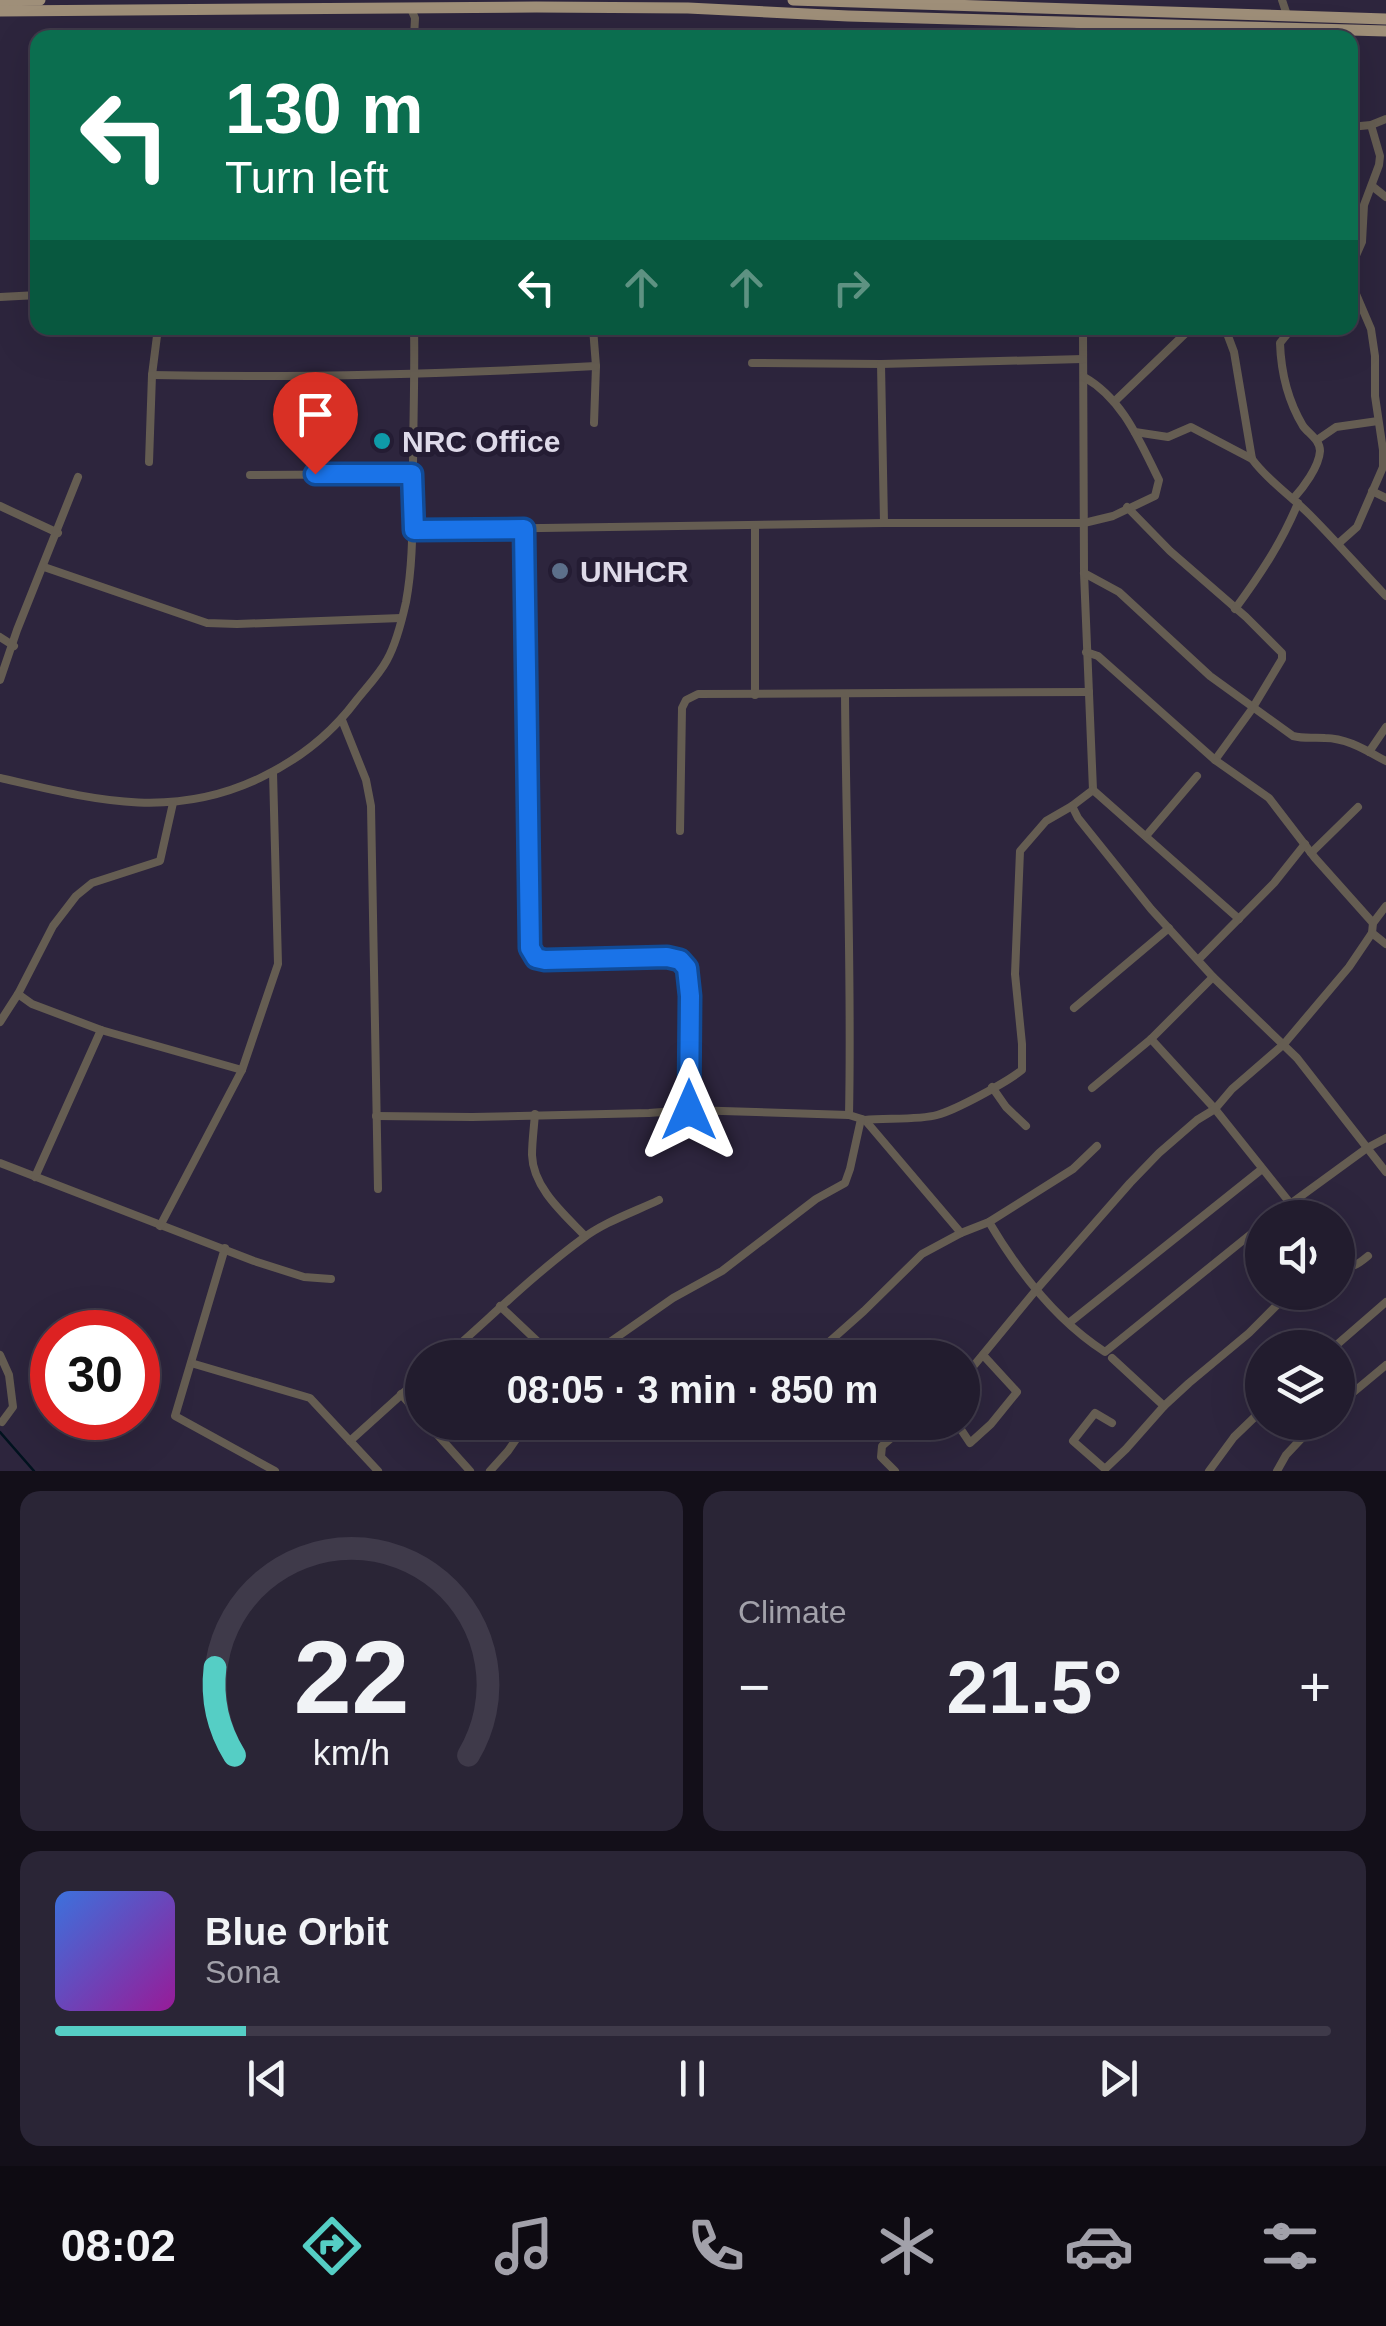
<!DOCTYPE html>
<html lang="en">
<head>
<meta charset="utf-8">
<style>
	:root { --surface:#221c2e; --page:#2a2536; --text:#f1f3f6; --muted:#a2a1aa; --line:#3f3a4a; --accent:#55cec5 }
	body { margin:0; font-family:Arial,sans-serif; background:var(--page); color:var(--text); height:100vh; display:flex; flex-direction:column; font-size:38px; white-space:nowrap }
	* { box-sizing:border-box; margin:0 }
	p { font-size:32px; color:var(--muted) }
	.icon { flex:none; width:55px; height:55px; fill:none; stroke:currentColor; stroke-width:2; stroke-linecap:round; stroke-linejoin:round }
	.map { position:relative; height:1471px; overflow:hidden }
	.side { display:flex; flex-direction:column; gap:20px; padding:20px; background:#130f19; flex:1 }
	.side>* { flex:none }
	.banner { position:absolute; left:30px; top:30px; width:1328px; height:305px; border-radius:20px; box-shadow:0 10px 40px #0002,0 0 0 2px var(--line); background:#0b6e4f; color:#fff; overflow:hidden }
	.tools { position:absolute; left:1245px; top:1200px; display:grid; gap:20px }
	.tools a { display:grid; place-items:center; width:110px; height:110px; border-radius:50%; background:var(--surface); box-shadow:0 10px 40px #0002,0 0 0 2px var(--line); font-size:50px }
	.speed { position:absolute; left:30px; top:1310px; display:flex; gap:20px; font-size:50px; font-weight:700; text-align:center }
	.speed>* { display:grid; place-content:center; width:130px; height:130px; border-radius:50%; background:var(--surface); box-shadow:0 10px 40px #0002,0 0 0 2px var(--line); line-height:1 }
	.speed .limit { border:15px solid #d22; background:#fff; color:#111 }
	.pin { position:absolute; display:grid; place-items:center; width:85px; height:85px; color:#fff; margin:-102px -42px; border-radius:50% 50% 50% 0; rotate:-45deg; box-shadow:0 0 10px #0007 }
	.pin .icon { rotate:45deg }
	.me { position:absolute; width:110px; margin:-55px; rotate:0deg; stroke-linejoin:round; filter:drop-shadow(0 0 8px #0008) }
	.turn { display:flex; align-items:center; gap:35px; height:210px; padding:0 30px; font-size:45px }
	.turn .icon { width:130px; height:130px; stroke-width:2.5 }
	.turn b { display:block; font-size:70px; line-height:85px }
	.lanes { display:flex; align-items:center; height:95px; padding:0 30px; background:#0003; justify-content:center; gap:50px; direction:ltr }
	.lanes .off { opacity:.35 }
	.big { font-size:75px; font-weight:800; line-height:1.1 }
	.side .widget { flex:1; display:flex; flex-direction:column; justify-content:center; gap:15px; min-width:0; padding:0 35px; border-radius:20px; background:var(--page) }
	.side .dial { align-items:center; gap:0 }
	.dial svg { height:260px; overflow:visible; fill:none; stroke:var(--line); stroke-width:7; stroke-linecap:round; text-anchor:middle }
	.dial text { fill:var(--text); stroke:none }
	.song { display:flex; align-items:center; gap:30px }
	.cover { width:120px; height:120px; border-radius:15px; background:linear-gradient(135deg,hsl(220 70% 55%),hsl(300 70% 35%)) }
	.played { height:10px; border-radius:5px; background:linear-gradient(90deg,var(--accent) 15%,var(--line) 15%) }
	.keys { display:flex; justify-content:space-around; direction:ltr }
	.heat { display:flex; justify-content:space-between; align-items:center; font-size:55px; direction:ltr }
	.side .tiles { flex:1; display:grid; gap:20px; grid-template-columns:1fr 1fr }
	.widget:last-child { grid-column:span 2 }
	.trip { position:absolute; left:405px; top:1340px; width:575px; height:100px; border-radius:50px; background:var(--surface); box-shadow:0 10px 40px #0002,0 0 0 2px var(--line); font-weight:800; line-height:100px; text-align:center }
	.menu { display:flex; height:160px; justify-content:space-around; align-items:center; background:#0e0b12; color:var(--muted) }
	.menu .icon { width:70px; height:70px }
	.menu .active { color:var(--accent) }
	.menu b { font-size:45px; color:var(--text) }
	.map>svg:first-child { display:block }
</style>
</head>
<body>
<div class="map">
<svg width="1386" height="1471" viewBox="0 0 1386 1471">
	<rect width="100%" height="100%" fill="#2d253d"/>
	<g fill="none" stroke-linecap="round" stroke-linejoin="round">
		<polyline stroke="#01121e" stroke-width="2.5" points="0,1432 34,1471"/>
		<g stroke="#655d52" stroke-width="8">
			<polyline points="1282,0 1287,15"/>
			<polyline points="411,9 415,18 414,38"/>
			<polyline points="1079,21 1080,38"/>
			<polyline points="1350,127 1371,125 1386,119"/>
			<polyline points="1372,186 1386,197"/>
			<polyline points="1350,269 1362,242 1364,205 1379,165 1380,156 1371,125"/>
			<polyline points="0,297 38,295"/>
			<polyline points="593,328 596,366 594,423"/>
			<polyline points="1083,328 1084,573 1093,790 1072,806 1078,818 1151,909 1213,977 1297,1058 1386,1172"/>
			<path d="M1225,328L1234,352L1252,459C1268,481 1290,495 1309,514C1336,541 1360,569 1386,596"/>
			<path d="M1292,328L1280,343C1281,372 1288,401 1303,426C1309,434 1320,440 1320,451C1319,467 1303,488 1293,499"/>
			<polyline points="752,363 881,364 1083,359"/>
			<polyline points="881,364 884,523"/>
			<path d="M152,375C300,378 448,374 596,366"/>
			<polyline points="1114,402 1191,328"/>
			<polyline points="1135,432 1168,437 1191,427 1252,459"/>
			<polyline points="1317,440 1336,427 1378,421"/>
			<polyline points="149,462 152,375 158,328"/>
			<polyline points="250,475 413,474"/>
			<polyline points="1372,491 1386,498"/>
			<polyline points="0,506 58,533"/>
			<polyline points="1127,507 1170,551 1246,617 1282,653 1282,659 1252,709 1215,760"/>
			<polyline points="755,527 755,695"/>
			<polyline points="524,529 531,949 536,958 545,960 667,957 680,959 687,968 690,996 689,1110"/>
			<path d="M414,530L884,523H1084L1113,516L1155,496L1159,480C1140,442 1123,399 1084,377"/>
			<polyline points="1339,543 1357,527 1383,467 1383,450 1375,396 1375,356 1371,329 1350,280"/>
			<polyline points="44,567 207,623 237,624 401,618"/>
			<path d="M1084,573L1119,592L1210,676L1293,736C1305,739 1313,737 1325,738C1347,738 1367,751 1386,761"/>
			<path d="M1235,609C1260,575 1282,542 1298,503"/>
			<polyline points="0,637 14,646"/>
			<polyline points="1086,652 1098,656 1215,760 1269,798 1315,858 1373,923"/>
			<polyline points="0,680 17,630 78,477"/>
			<path d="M845,694C846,835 852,975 849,1115"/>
			<polyline points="342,720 366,780 371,806 378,1189"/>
			<polyline points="1369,752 1386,727"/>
			<path d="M0,778C92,799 170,821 260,778C298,760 330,735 355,702C365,689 379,675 387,660C396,644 402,620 406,602C414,559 412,516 413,472C413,424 415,376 414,328"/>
			<polyline points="1093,790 1239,919"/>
			<polyline points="680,831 682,708 686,700 698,694 1089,692"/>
			<polyline points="1146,836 1197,776"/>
			<polyline points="1311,853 1358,807"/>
			<polyline points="1372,933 1386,944"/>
			<polyline points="1198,960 1274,883 1305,844"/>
			<polyline points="18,994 32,1004 101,1030 242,1070"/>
			<polyline points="1074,1008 1169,928"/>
			<polyline points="0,1022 18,994 53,926 76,896 92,883 160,861 173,803"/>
			<polyline points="1151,1039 1215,1109 1302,1218"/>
			<polyline points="992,1087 1006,1107 1026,1126"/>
			<polyline points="1092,1088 1151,1039 1213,977"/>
			<path d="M535,1114C534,1127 532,1142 532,1155C533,1188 564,1214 585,1236"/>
			<polyline points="376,1116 472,1117 649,1113 689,1110 849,1115 865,1120 961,1233"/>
			<path d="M865,1120C885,1118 920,1120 937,1115C956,1110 1007,1082 1022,1070V1044L1015,974L1020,851L1046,821L1072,806"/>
			<polyline points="0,1163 254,1261 304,1277 331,1279"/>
			<polyline points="35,1177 101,1030"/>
			<polyline points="1271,1218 1367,1148 1386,1138"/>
			<path d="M989,1222C1018,1271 1057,1321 1105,1352L1262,1225"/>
			<polyline points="160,1226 242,1070 278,964 273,772"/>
			<polyline points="225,1248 175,1416 275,1471"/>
			<path d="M1338,1262C1351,1270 1356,1266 1368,1256"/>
			<polyline points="500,1306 555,1358"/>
			<polyline points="1069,1323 1262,1169"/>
			<polyline points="1333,1348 1386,1302"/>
			<polyline points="0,1355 9,1375 13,1407 2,1422"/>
			<path d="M444,1358C490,1318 533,1275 582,1239C604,1222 634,1212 659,1200"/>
			<polyline points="587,1358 673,1298 722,1271 816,1199 845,1183 850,1169 861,1119"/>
			<polyline points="811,1358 864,1311 922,1254 961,1233 989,1222 1073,1169 1097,1146"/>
			<polyline points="1112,1358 1164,1406"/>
			<polyline points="191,1363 310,1398 378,1471"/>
			<polyline points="962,1380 1036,1290 1130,1183 1159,1153 1197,1120 1215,1109 1232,1089 1284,1044 1349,967 1372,933 1373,923 1386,906"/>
			<polyline points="401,1394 422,1418"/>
			<polyline points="1338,1405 1386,1365"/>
			<polyline points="426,1422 470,1471"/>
			<polyline points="956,1422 970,1443 991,1424 1017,1392 983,1355"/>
			<polyline points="1112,1423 1095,1413 1073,1441 1105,1469 1126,1449 1164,1406 1189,1383 1249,1333 1290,1292"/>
			<polyline points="350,1441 422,1376"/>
			<polyline points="490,1471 508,1451 528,1422"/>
			<polyline points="895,1471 881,1457 882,1446 910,1422"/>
			<polyline points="1209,1471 1234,1437 1262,1410"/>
			<polyline points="1277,1471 1286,1455 1317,1422"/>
		</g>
		<g stroke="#9f8f79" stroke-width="11">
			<polyline points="793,0 1386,19"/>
			<polyline points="0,1 40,0"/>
			<polyline points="0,11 536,7 688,8 848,16 1386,31"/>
		</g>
	</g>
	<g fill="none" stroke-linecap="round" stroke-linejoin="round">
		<defs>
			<polyline id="route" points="315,474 412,474 414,530 524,529 530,948 536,958 545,960 667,957 680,960 687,968 690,996 689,1110"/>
		</defs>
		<use href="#route" stroke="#114b97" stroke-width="25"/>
		<use href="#route" stroke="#1a73e8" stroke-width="18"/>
	</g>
	<circle fill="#0f9aa8" stroke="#241c33" stroke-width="4" cx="382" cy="441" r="10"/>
	<circle fill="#5c6f8a" stroke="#241c33" stroke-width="4" cx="560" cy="571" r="10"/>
	<g text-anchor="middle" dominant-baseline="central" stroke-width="10" stroke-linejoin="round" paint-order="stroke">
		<g font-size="30" font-weight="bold" fill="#dedae9" stroke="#241c33" text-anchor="start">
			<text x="402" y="441">NRC Office</text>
			<text x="580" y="571">UNHCR</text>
		</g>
	</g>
</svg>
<div class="tools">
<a><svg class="icon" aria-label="sound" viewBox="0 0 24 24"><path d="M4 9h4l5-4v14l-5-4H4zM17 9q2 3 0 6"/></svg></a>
<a><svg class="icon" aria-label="layers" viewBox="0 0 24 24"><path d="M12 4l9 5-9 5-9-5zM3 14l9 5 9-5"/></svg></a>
</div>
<div class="speed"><div class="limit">30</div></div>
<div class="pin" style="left:315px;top:474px;background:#d93025"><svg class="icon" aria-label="arrive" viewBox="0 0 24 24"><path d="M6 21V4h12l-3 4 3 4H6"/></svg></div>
<svg class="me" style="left:689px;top:1110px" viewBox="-20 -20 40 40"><path d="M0-17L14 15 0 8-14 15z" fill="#1a73e8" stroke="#fff" stroke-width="4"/></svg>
<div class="trip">08:05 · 3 min · 850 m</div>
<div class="banner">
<div class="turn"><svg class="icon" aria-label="left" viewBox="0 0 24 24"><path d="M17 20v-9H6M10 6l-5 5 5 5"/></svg><div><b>130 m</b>Turn left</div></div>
<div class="lanes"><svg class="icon" aria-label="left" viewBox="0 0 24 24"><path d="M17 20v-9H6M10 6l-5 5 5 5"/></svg><svg class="icon off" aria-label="ahead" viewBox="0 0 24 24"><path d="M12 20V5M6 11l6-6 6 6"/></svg><svg class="icon off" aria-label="ahead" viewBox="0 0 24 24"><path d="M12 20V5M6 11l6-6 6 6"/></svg><svg class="icon off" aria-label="right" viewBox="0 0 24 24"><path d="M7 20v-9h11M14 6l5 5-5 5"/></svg></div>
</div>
</div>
<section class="side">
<div class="tiles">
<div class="widget dial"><svg viewBox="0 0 100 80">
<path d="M14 69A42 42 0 1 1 86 69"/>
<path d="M14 69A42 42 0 0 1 8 42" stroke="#55cec5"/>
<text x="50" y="56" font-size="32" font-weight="700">22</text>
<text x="50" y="72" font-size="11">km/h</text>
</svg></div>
<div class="widget"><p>Climate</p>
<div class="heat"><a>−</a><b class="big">21.5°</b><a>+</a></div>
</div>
<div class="widget">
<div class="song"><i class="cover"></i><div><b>Blue Orbit</b><p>Sona</p></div></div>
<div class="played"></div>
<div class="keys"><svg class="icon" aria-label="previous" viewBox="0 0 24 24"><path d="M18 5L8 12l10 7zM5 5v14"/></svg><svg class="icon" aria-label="pause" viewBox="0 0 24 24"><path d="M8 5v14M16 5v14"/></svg><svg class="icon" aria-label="next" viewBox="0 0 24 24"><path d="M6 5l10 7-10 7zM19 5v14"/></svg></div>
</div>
</div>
</section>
<nav class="menu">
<b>08:02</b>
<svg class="icon active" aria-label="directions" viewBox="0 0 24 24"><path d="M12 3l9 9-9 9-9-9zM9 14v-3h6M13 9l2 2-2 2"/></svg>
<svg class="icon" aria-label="music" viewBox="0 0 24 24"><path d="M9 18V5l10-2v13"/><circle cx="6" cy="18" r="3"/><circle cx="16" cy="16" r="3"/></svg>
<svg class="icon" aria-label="phone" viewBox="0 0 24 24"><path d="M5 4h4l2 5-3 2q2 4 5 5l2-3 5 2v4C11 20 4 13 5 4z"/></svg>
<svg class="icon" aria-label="climate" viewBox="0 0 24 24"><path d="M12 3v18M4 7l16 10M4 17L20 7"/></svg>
<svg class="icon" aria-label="car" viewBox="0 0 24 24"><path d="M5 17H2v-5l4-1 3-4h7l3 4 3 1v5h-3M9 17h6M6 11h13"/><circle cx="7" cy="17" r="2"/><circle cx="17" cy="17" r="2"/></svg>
<svg class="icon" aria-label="filters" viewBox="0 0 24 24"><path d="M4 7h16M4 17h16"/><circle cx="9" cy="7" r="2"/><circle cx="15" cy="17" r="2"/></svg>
</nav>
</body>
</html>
